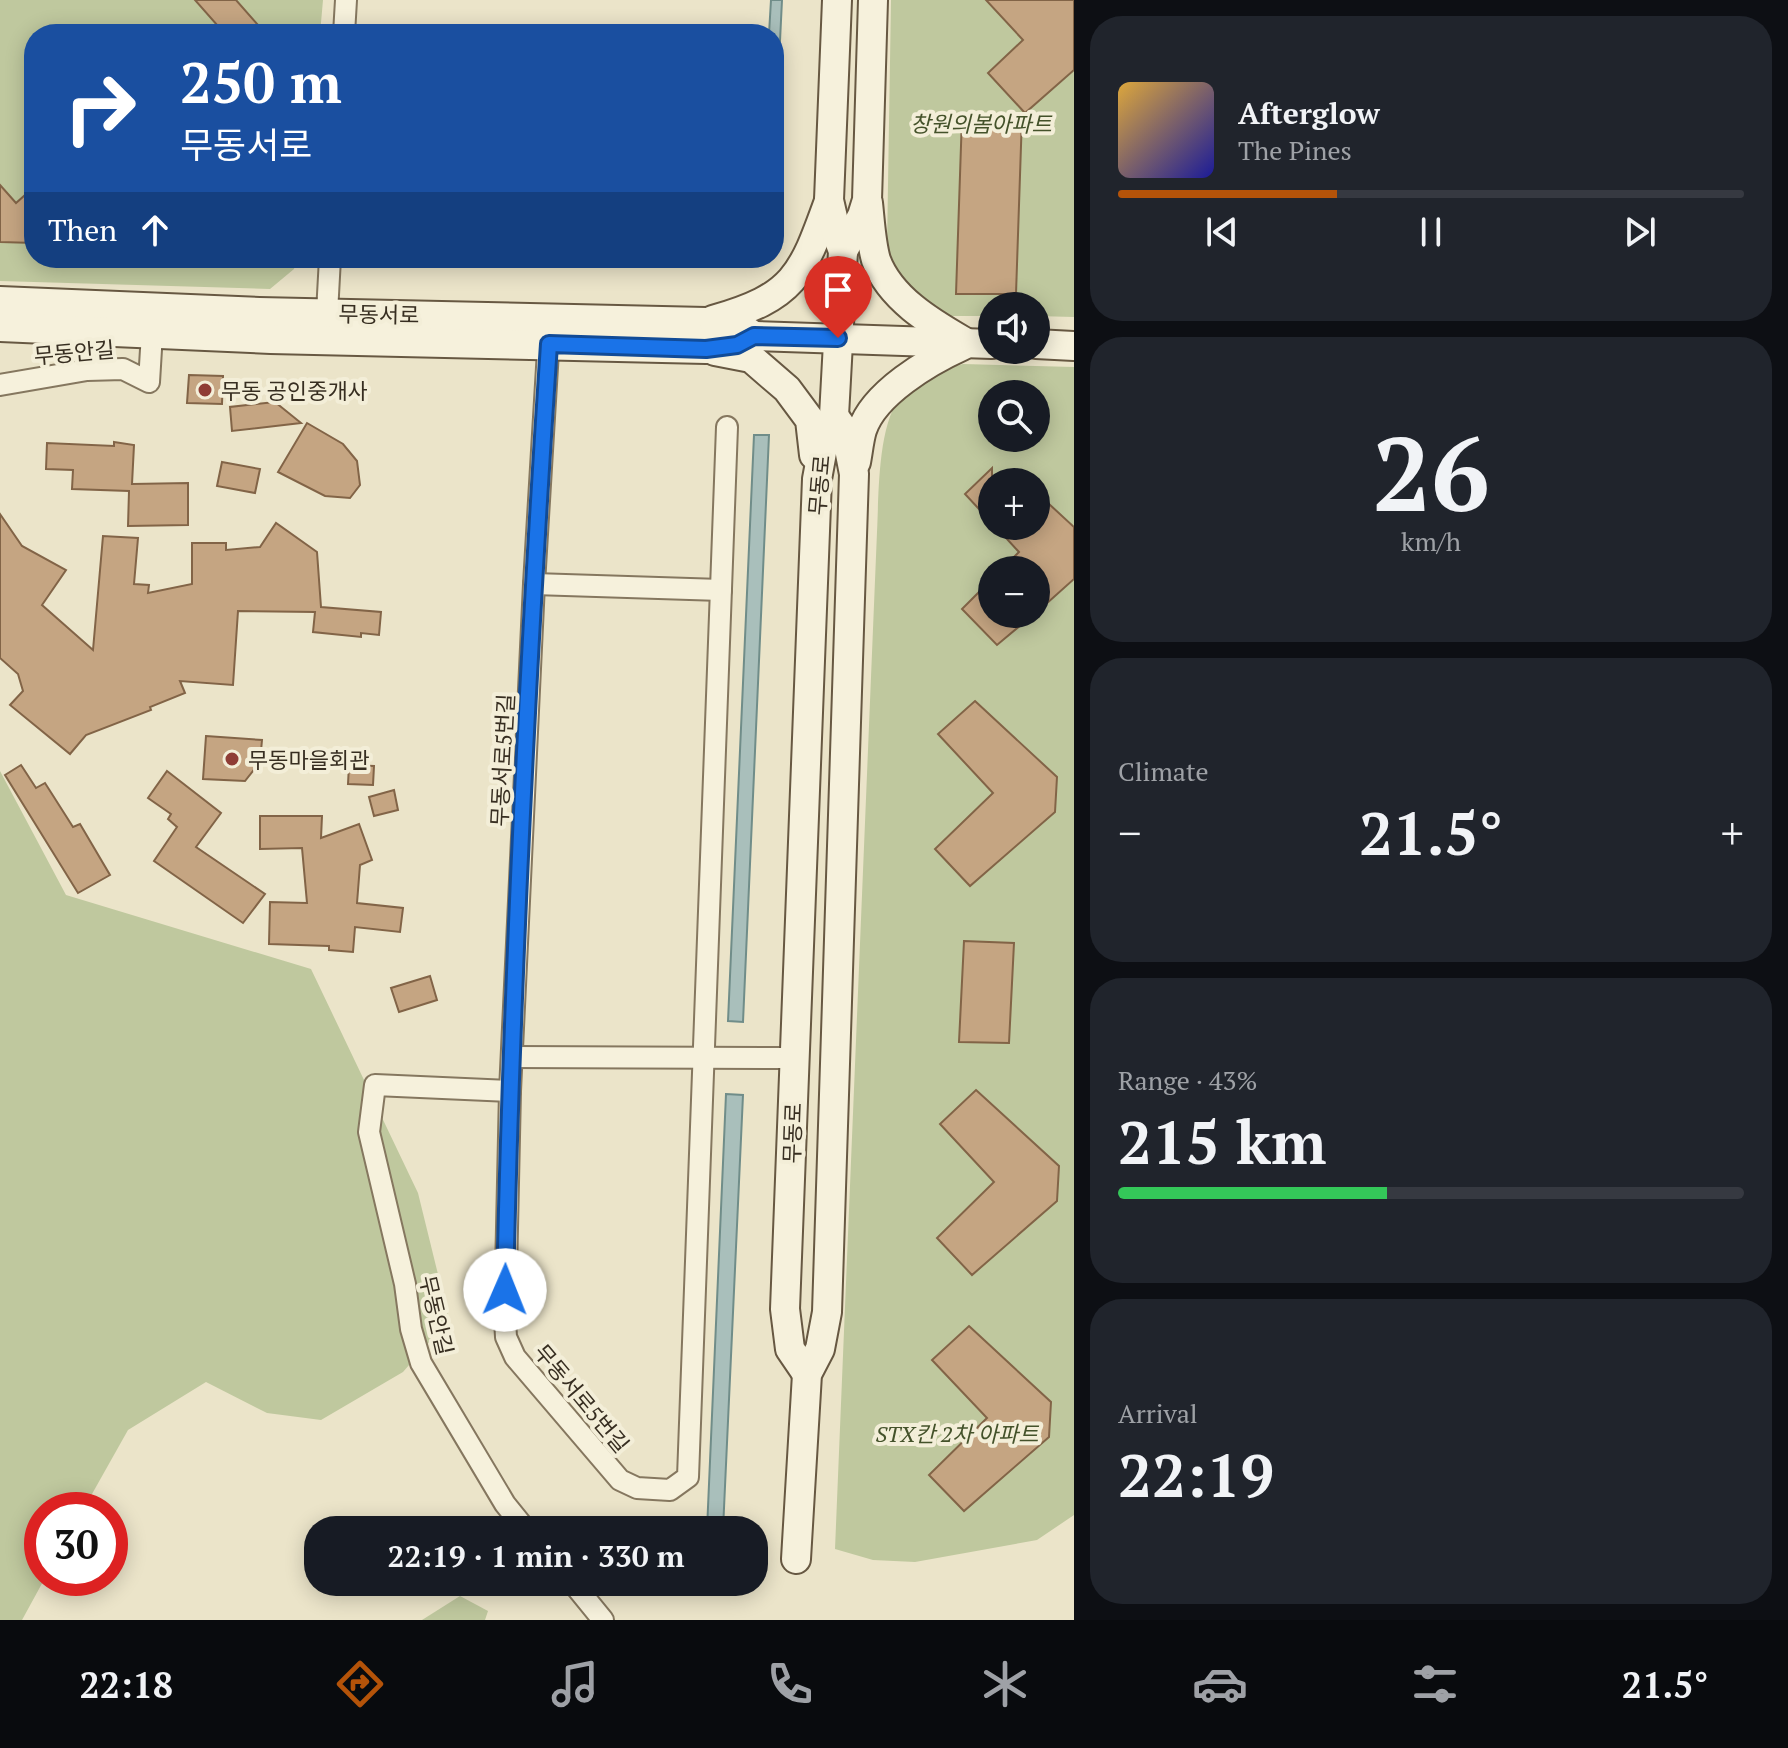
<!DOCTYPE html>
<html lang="en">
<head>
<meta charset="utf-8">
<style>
	:root { --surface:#171b24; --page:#20242c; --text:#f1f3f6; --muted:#9ea1a6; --line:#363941; --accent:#b45309 }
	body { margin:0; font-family:"PT Serif","Noto Sans KR",serif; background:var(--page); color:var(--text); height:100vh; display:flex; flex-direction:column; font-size:30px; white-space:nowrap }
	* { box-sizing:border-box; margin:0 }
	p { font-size:26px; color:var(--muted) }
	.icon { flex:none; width:44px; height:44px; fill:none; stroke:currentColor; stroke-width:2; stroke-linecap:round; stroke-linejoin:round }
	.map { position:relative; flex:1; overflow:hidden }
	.drawer { display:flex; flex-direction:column; gap:16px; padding:16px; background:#0d0f14; width:714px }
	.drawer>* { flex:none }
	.hud { position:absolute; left:24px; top:24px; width:760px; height:244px; border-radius:32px; box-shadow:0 4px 20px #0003; background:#1a4fa0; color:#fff; overflow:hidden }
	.controls { position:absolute; left:978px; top:292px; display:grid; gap:16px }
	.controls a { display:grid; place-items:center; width:72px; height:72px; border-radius:50%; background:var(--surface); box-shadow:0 4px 20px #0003; font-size:40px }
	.speed { position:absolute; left:24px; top:1492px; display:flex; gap:16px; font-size:40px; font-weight:700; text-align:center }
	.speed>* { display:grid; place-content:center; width:104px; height:104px; border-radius:50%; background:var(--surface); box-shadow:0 4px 20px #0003; line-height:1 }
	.speed .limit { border:12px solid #d22; background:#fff; color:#111 }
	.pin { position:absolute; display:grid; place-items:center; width:68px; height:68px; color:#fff; margin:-82px -34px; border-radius:50% 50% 50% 0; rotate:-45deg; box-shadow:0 0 8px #0007 }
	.pin .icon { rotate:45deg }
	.me { position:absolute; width:88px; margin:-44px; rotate:1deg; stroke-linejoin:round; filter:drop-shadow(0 0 6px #0008) }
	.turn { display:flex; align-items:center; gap:28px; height:168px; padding:0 24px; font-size:36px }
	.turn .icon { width:104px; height:104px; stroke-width:2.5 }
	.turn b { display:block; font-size:56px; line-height:68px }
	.then { display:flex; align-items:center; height:76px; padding:0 24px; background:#0003; gap:16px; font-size:30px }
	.big { font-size:60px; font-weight:700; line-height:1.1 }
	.drawer .tile { flex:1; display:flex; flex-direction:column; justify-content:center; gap:12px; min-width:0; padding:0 28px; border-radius:32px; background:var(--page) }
	.drawer .dial { align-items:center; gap:0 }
	.dial b { font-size:104px; line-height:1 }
	.song { display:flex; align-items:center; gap:24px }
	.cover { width:96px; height:96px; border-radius:12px; background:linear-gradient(135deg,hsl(40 70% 55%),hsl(240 70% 35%)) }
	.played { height:8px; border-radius:4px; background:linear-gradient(90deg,var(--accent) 35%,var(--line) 35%) }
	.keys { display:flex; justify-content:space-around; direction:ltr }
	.heat { display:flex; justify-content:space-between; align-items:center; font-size:44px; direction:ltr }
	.charge { height:12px; border-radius:6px; background:linear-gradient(90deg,#34c759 43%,var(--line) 0) }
	.trip { position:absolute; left:304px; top:1516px; width:464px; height:80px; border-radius:32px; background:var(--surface); box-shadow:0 4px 20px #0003; font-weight:700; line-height:80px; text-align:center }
	.tabs { display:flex; height:128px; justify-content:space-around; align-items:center; background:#090b0e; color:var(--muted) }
	.tabs .icon { width:56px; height:56px }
	.tabs .current { color:var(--accent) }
	.tabs b { font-size:36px; color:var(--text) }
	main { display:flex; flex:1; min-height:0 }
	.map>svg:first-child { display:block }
</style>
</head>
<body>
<main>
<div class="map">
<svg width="1074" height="1620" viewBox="0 0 1074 1620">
	<rect width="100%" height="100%" fill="#ebe4c9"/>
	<g fill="#bfc89e" fill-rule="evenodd">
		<polygon points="0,0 323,0 320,34 34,34 34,258 297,258 294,269 270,289 0,281"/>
		<polygon points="891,0 1074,0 1074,317 1036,316 1036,306 992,306 992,316 947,316 905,288 887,246"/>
		<path d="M963,364L1074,367V1515L1037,1540L915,1562L873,1560L835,1549L877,532C879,496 877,421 903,394C920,377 941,371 963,364ZM992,394H1036V438H992ZM992,482H1036V526H992ZM992,570H1036V614H992Z"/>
		<polygon points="0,771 66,895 311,969 418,1193 449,1319 403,1372 321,1420 267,1413 206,1382 128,1430 83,1510 42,1510 42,1578 45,1578 22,1620 0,1620"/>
		<polygon points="460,1596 488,1611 485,1620 422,1620"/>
	</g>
	<g fill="#a9bfbb" stroke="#708d89" stroke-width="2">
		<polygon points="771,0 782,0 774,163 774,34 769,34"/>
		<polygon points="754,435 769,435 743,1022 728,1021"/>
		<polygon points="726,1094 743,1095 723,1530 707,1530"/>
	</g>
	<g fill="#c5a582" stroke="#826447" stroke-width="2">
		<polygon points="195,0 236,0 266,34 225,34"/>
		<polygon points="986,0 1074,0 1074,70 1025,113 988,73 1023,40"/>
		<polygon points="962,116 1022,116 1016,294 956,294"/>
		<polygon points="0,185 16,203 34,187 34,243 0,242"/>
		<polygon points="189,375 223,376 222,404 187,403"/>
		<polygon points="275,402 301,423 232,431 230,407"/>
		<polygon points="307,423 343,444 357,461 360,485 350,498 325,496 278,472"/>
		<polygon points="114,442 134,445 132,484 188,483 188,525 128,526 129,491 72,489 73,470 46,469 47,443 114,446"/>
		<polygon points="222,462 260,469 255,493 217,486"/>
		<polygon points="992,468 992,523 965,494"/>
		<polygon points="1036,492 1074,527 1074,579 1036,613 1036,570 1001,570 1019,552 995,526 1036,526"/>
		<polygon points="0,514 22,546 66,570 42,605 93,650 103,536 138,538 134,584 149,585 148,593 192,584 192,543 226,543 226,550 260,547 276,523 317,552 321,607 381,612 379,635 361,633 361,637 313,632 315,612 238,611 233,685 180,681 185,693 150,707 151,710 86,735 70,754 10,705 23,691 18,674 0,658"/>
		<polygon points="992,579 992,614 1034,614 997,645 962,609"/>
		<polygon points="975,701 1057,777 1055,812 970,886 935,849 993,793 938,734"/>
		<polygon points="206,736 262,740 260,762 245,781 203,779"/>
		<polygon points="21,765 36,788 45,783 73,827 80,824 110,875 78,893 5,775"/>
		<polygon points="349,765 374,766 373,785 348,784"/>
		<polygon points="167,771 221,813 196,847 265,894 243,923 154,861 177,827 168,819 171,814 148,798"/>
		<polygon points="394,790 398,810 374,816 369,797"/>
		<polygon points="260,816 322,816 321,838 359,824 372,860 360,865 357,903 403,908 400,932 355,927 353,952 329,950 329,946 269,944 270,902 307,903 302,848 260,849"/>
		<polygon points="964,941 1014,943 1009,1043 959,1042"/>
		<polygon points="430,976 437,1000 399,1012 391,988"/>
		<polygon points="976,1090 1059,1166 1057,1201 972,1275 937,1238 994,1182 940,1124"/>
		<polygon points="969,1326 1051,1402 1049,1437 964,1511 929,1475 987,1418 932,1360"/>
	</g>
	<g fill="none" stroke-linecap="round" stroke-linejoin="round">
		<defs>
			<g id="street">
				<polyline points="344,34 346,0"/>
				<polyline points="327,313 330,258"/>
				<polyline points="549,334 534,584 510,1091 505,1319 506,1337 515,1357 620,1480 637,1488 670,1490 688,1477 727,427"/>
				<polyline points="0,385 87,370 123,369 149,382 152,333"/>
				<polyline points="534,584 721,590"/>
				<polyline points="512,1057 794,1058"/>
				<polyline points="510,1091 375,1085 369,1132 405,1284 411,1329 421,1363 505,1504 526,1530"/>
				<polyline points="572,1582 603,1620"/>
			</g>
			<g id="secondary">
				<path d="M868,203C870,221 871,243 876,260C890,298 930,322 963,341"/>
				<polyline points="843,251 862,216 867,200 873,0"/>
				<polyline points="0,301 259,312 706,322 741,327 754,336"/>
				<path d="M713,320C794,297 802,276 829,201"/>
				<polyline points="0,327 271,339 706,349 737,345 754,336 992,344"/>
				<polyline points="1036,344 1074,346"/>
				<polyline points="715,351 751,358 787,389 810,420 814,455"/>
				<path d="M856,462C858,452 859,440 862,430C874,393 929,361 962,346"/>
				<polyline points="807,1374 790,1349 785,1309 817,479 826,431 834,416 843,251 837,235 829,200 837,0"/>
				<polyline points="796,1559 807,1374 820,1349 827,1312 854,474 846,433 834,416"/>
			</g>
		</defs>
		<use href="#street" stroke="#85775f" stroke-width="24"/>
		<use href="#secondary" stroke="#675842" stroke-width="32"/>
		<use href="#street" stroke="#f6f1dc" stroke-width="20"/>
		<use href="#secondary" stroke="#f6f1dc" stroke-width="28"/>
	</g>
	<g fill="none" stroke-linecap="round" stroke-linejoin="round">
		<defs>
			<path id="route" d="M505,1290C512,975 528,659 549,344L706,349L737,345L754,336L838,338"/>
		</defs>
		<use href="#route" stroke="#114b97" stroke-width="20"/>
		<use href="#route" stroke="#1a73e8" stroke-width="14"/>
	</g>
	<g fill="#8f3d35" stroke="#f3eed8" stroke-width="3">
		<circle cx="205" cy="390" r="8"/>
		<circle cx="232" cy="759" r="8"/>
	</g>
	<g text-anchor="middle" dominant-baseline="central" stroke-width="8" stroke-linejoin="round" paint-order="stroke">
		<g font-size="22" font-style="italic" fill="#44522a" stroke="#f3eed8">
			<text x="981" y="123">창원의봄아파트</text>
			<text x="957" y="1433">STX칸 2차 아파트</text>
		</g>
		<g font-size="22" fill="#372e21" stroke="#f3eed8">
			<text transform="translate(379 314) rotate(1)">무동서로</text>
			<text transform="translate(74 352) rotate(-5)">무동안길</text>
			<text transform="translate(819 485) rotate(-85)">무동로</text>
			<text transform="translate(502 760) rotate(-87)">무동서로5번길</text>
			<text transform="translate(792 1133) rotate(-88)">무동로</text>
			<text transform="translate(437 1315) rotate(77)">무동안길</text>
			<text transform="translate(582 1398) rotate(50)">무동서로5번길</text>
		</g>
		<g font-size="22" fill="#372e21" stroke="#f3eed8" text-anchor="start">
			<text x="221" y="390">무동 공인중개사</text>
			<text x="248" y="759">무동마을회관</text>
		</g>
	</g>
</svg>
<div class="controls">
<a><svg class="icon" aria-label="sound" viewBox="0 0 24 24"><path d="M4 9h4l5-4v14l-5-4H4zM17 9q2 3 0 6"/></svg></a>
<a><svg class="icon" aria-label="search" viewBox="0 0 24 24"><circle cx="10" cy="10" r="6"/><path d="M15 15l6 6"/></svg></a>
<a>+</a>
<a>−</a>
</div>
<div class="speed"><div class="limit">30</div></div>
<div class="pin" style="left:838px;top:338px;background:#d93025"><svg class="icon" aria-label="arrive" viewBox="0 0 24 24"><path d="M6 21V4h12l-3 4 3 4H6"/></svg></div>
<svg class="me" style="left:505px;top:1290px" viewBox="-20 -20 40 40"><circle r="19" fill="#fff"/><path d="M0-13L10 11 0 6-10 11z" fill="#1a73e8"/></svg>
<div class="trip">22:19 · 1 min · 330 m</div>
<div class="hud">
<div class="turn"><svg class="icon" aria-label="right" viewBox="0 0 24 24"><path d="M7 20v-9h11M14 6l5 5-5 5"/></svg><div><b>250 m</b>무동서로</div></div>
<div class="then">Then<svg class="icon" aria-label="ahead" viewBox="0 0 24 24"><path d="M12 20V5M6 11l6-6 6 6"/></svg></div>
</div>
</div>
<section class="drawer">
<div class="tile">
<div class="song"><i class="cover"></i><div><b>Afterglow</b><p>The Pines</p></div></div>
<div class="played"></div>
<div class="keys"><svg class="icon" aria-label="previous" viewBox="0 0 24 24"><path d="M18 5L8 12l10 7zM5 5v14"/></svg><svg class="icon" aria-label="pause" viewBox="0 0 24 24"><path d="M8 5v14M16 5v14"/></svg><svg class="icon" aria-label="next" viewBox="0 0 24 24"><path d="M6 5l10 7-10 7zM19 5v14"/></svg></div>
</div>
<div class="tile dial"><b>26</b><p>km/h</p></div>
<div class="tile"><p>Climate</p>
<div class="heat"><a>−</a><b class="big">21.5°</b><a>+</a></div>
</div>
<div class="tile"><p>Range · 43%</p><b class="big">215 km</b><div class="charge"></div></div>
<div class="tile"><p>Arrival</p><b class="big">22:19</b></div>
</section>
</main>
<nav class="tabs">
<b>22:18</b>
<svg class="icon current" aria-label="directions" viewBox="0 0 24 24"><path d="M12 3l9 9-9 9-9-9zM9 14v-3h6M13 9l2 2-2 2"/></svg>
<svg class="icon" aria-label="music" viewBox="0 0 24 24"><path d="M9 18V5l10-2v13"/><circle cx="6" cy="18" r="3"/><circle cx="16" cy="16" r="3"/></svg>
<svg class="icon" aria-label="phone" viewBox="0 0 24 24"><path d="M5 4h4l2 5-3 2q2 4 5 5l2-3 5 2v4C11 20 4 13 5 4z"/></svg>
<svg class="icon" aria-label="climate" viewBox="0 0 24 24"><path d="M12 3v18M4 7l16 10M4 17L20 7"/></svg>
<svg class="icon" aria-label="car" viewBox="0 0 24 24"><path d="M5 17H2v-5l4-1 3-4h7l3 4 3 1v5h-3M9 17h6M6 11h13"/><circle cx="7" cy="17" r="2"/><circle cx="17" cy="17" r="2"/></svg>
<svg class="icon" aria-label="filters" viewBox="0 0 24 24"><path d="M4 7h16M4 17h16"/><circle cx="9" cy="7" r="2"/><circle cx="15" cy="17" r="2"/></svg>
<b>21.5°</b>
</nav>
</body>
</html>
